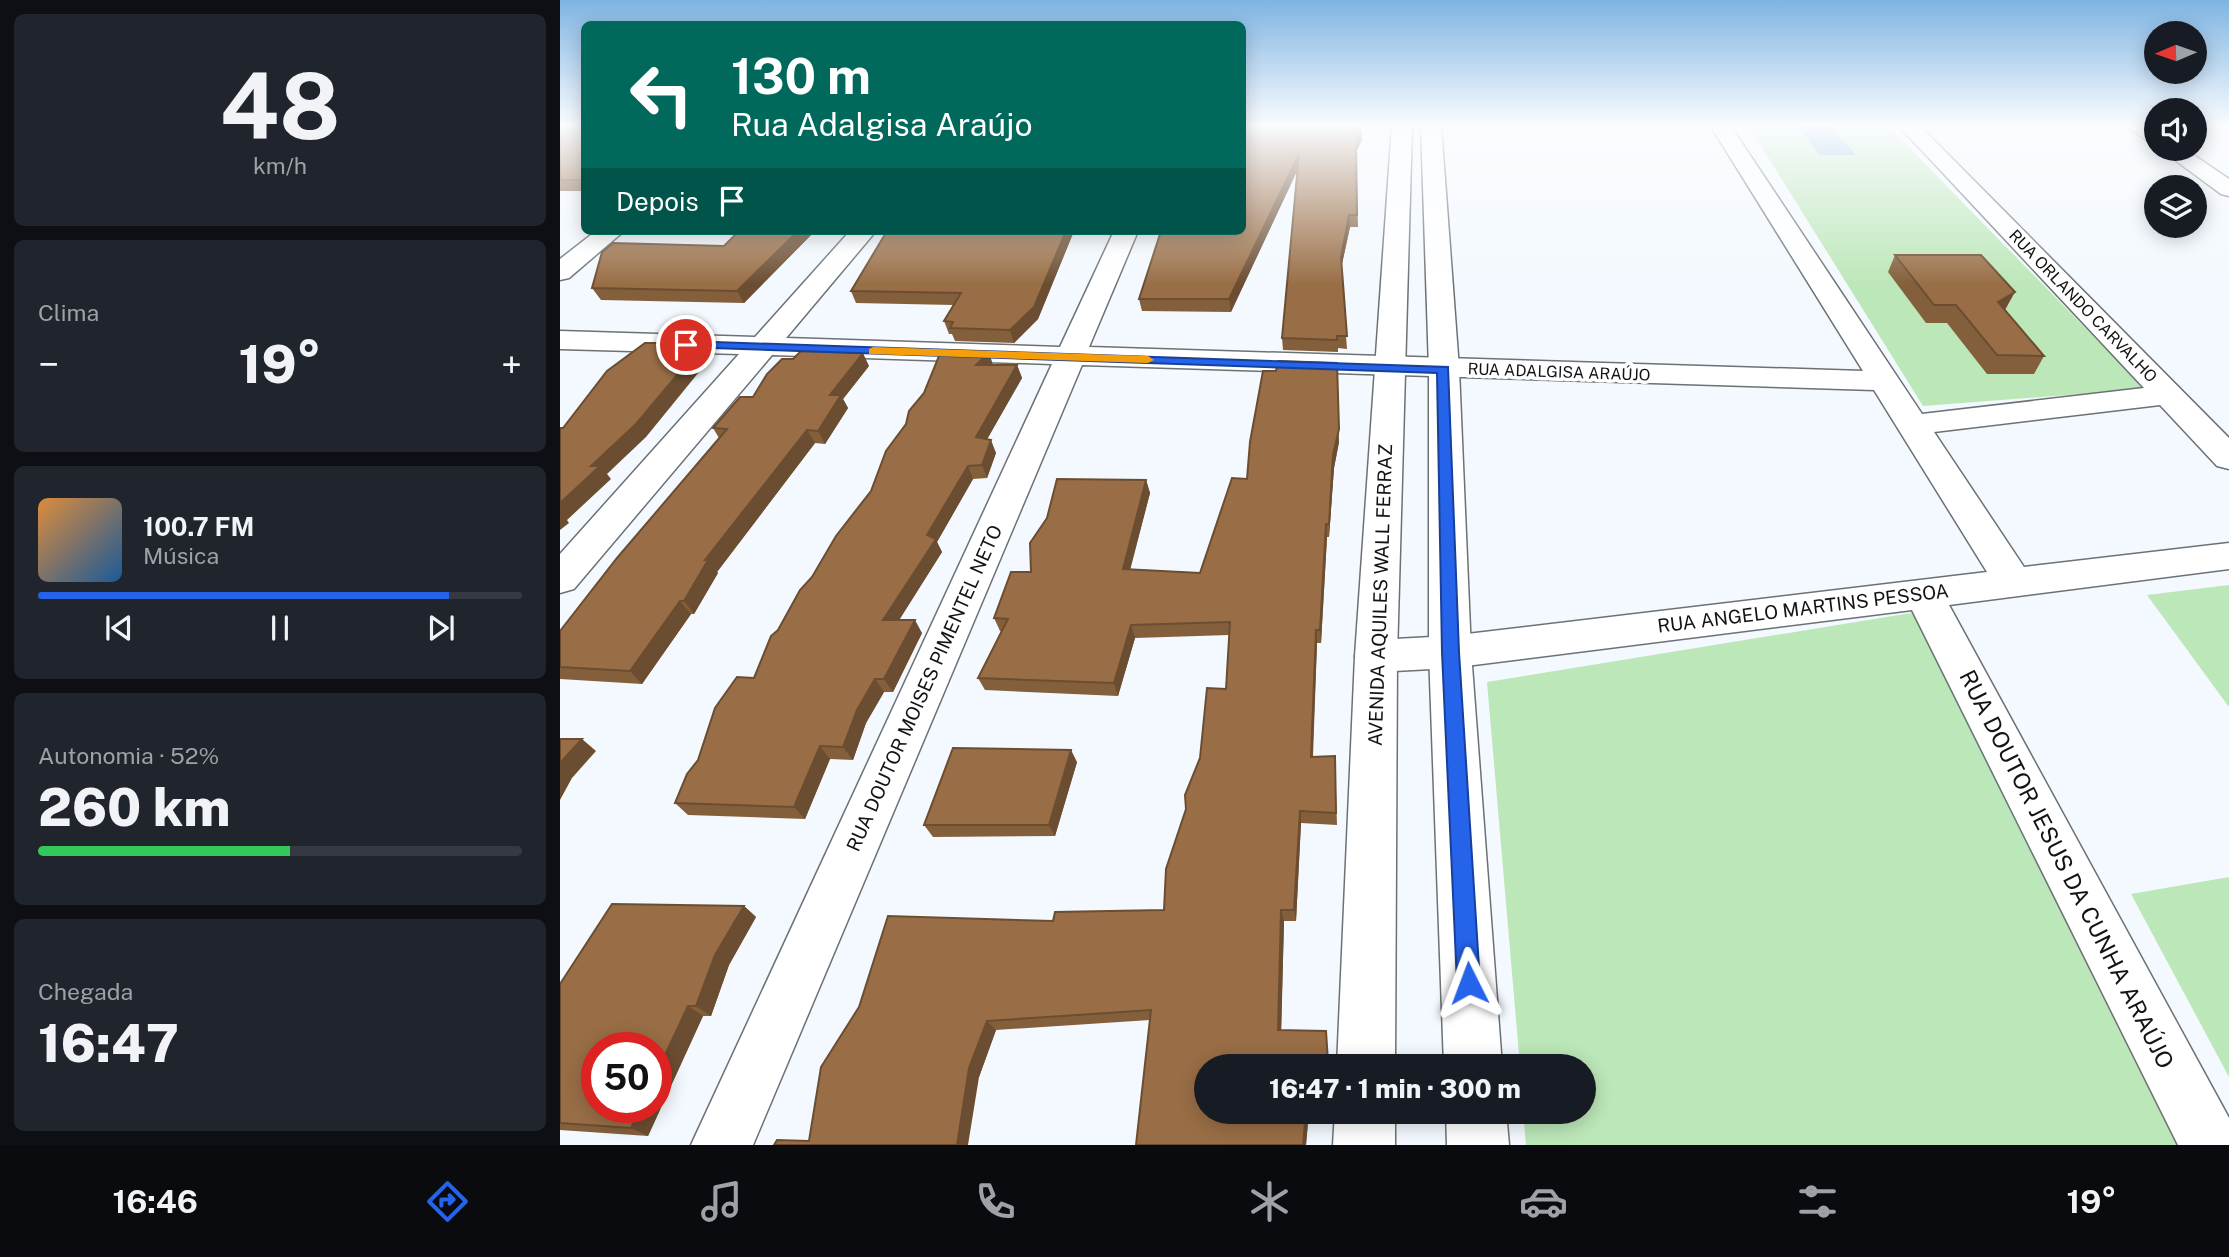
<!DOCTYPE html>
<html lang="pt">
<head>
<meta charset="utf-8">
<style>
	:root { --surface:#171b24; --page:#20242c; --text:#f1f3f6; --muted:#9ea1a6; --line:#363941; --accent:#2563eb }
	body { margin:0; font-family:"Public Sans",sans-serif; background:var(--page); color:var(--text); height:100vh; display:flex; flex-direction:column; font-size:26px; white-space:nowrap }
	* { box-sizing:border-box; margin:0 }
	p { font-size:23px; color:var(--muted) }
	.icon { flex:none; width:38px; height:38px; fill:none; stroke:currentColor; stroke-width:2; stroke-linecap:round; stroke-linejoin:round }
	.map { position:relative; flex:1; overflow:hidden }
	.details { display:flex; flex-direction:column; gap:14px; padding:14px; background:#0d0f14; width:560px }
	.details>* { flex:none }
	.guide { position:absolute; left:21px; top:21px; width:665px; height:214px; border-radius:10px; box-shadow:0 4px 18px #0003; background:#00695c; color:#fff; overflow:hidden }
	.needle { width:46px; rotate:268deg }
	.tools { position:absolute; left:1584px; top:21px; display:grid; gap:14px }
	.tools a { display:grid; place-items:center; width:63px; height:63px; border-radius:50%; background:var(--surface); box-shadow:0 4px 18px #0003; font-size:35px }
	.speed { position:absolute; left:21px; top:1032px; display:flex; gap:14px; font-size:35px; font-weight:700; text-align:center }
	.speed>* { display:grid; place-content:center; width:91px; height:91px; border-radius:50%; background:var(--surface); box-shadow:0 4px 18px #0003; line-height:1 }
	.speed .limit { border:10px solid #d22; background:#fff; color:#111 }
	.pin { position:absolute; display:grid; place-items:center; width:60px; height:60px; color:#fff; margin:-30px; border:4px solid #fff; border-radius:50%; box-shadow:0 2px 7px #0007 }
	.me { position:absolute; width:77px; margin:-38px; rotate:357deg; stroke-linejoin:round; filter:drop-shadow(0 0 5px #0008) }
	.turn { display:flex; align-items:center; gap:24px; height:147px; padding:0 35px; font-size:32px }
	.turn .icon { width:91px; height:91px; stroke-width:2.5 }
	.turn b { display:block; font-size:49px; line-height:60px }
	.then { display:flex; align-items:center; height:66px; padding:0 35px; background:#0003; gap:14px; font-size:26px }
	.big { font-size:52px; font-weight:800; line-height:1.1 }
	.details .tile { flex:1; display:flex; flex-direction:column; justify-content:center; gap:10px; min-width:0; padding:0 24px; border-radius:10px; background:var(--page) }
	.details .dial { align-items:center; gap:0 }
	.dial b { font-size:91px; line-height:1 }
	.song { display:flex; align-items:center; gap:21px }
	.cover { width:84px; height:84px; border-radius:10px; background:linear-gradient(135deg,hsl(30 70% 55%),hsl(210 70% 35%)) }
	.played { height:7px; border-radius:4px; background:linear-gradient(90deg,var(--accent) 85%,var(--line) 85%) }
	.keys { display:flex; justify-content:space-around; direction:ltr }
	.heat { display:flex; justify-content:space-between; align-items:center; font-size:38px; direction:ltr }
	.charge { height:10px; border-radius:5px; background:linear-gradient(90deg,#34c759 52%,var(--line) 0) }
	.trip { position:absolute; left:634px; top:1054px; width:402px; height:70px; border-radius:35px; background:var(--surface); box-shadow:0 4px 18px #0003; font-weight:800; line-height:70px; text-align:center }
	.tabs { display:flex; height:112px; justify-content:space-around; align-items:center; background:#090b0e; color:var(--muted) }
	.tabs .icon { width:49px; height:49px }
	.tabs .active { color:var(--accent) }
	.tabs b { font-size:32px; color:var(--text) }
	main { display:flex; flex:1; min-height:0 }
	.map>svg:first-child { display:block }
</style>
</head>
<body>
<main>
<section class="details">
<div class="tile dial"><b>48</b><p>km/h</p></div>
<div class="tile"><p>Clima</p>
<div class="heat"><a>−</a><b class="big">19°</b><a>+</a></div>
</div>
<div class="tile">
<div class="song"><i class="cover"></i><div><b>100.7 FM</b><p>Música</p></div></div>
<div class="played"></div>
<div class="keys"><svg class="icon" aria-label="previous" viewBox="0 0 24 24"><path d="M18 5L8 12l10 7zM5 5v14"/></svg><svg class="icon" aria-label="pause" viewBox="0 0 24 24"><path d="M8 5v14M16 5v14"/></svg><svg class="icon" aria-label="next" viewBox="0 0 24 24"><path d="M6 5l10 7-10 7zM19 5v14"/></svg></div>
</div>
<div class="tile"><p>Autonomia · 52%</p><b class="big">260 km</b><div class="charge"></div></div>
<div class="tile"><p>Chegada</p><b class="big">16:47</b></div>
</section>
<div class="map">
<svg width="1669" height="1145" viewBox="0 0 1669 1145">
	<rect width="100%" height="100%" fill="#f3f9fe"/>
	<g fill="#bce7b8">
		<polygon points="1188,125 1327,125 1585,389 1363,406"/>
		<polygon points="1669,585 1669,707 1587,595"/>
		<polygon points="1357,612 1623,1145 966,1145 963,1111 1024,1111 1024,1066 960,1066 927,682"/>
		<polygon points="1669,877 1669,1077 1571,894"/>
	</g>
	<polygon fill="#7fb4da" points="1236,125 1270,125 1296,155 1260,155"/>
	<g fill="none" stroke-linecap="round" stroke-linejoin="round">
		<defs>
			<g id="minor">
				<polygon points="1150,125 1170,125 1362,414 1584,388 1338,125 1359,125 1669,438 1669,469 1657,466 1600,405 1374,432 1464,567 1669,543 1669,569 1389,605 1669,1118 1669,1145 1618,1145 1352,610 890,668 816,672 801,668 795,656 801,644 816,640 890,636 1427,572 1314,390 522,365 193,1145 131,1145 492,364 212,355 14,589 0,593 0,554 179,354 0,349 0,331 195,337 290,231 316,231 226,338 500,347 554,231 578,231 529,347 1303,371"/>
				<polygon points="1566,125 1590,125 1596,129 1596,144 1589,142"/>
				<polygon points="1600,149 1625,149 1669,179 1669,196 1661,194"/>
				<polygon points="36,231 64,231 9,278 0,280 0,259"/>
			</g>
			<g id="secondary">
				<polygon points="832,125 852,125 837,656 835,1066 777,1066 795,656"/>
				<polygon points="861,125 881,125 899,369 911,652 942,1066 884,1066 869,652 869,369"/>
				<polygon points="775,1111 835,1111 835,1145 773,1145"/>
				<polygon points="886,1111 946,1111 949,1145 887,1145"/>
			</g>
		</defs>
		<use href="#minor" stroke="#6b7175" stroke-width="3"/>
		<use href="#secondary" stroke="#6b7175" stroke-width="3"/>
		<use href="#minor" fill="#fff" fill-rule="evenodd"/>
		<use href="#secondary" fill="#fff" fill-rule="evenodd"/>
	</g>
	<g fill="#845f3c">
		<rect x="0" y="125" width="24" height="66"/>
		<polygon points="682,125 801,129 802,140 796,152 798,227 790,227 781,268 787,349 778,348 778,352 723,350 722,338 737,170 671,312 582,311 579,299"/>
		<polygon points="179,231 255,231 184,303 41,300 32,288 164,246"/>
		<polygon points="327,231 514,231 478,319 454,343 395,341 392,334 389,334 384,321 394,305 296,303 291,291"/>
		<polygon points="1335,255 1445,310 1484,356 1474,374 1427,374 1387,323 1366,323 1328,272"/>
		<polygon points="433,365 457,365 462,378 427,439 436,453 427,478 413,479 377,542 382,552 339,620 362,633 333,692 324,692 306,723 293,760 270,759 245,819 128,815 115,803 138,760 194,678 218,630 252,577"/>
		<polygon points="309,366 283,399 288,408 265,444 255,443 157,572 158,573 134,614 131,614 82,684 0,679 0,631 159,438 153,428"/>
		<polygon points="779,442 774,468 769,537 767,537 761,643 757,643 753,757 775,756 777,825 741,823 736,921 724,921 721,1030 766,1031 769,1066 646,1066 646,1111 749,1111 746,1145 576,1145 590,1020 436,1030 419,1077 249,1141 493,921 604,910 626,809 640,758 666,689 669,635 575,638 558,696 425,690 418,678 441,631 440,631 434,618 471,572 586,480 590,493 570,569 640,573 687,479"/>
		<polygon points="517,762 495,836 373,837 364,825"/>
		<polygon points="184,906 196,917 169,965 151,1016 143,1016 88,1136 0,1130 0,984"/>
	</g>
	<g fill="#6b4d31">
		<polygon points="801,129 802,140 796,152 798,227 796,141"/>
		<polygon points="739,154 740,165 671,312 669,299"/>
		<polygon points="789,215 790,227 781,269 781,257"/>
		<polygon points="238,231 255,231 184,303 177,291"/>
		<polygon points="506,231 514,231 478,319 454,343 450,330"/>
		<polygon points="1455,292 1445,310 1429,320 1438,302"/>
		<polygon points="144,343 152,356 86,437 47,474 51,479 7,520 9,523 0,530 0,503 31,466"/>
		<polygon points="429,352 433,365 416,365"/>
		<polygon points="303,353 309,366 283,399 288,408 265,444 258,431 270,395"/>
		<polygon points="777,363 779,442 774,468 769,537 769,524"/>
		<polygon points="457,365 462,378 421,450 416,437"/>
		<polygon points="247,430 255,443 157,572 158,573 134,614 124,601 145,560"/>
		<polygon points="431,440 436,453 427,478 422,465"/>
		<polygon points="408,466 413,479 377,542 382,552 331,633 323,620 367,535"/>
		<polygon points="586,480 590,493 567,582 563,569"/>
		<polygon points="766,524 767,537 761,643 760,630"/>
		<polygon points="120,601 131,614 82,684 70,671"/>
		<polygon points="355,620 362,633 333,692 324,679"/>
		<polygon points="571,625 575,638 558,696 554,683"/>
		<polygon points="756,630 757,643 752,769 751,757"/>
		<polygon points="315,679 324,692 306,723 293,760 283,747 297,710"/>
		<polygon points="22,739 36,751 12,778 0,800 0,763"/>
		<polygon points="260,746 270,759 245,819 234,807"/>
		<polygon points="511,750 517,762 495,836 489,825"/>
		<polygon points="740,811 741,823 736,921 734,910"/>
		<polygon points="184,906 196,917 169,965 151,1016 136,1006 155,955"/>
		<polygon points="721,910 724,921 721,1040 718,1030"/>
		<polygon points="128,1006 143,1016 88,1136 71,1128 80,1108 96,1108 96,1074"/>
		<polygon points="427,1021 436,1030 419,1077 408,1145 397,1145 409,1068"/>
		<polygon points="746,1111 749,1111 746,1145 743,1145"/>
	</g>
	<g fill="#996e46" stroke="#6b4d31" stroke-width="2">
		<rect x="0" y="125" width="24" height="55"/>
		<polygon points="682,125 800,125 801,129 796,141 797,215 789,215 781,257 787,336 777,336 777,340 722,338 739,154 669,299 579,299 601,231 682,231"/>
		<polygon points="179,231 238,231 177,291 32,288 42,252 53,243 164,246"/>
		<polygon points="327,231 506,231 474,307 450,330 390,328 393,322 384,321 401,293 291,291"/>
		<polygon points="1335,255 1421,255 1455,292 1438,302 1484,356 1437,355 1396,305 1374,305"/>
		<polygon points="85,343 144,343 76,424 31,466 40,466 0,503 0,428 3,428 47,371"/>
		<polygon points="241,351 303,353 270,395 281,395 258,431 247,430 145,560 148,560 124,601 120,601 70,671 0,667 0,631 57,558 167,429 153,428 180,397 193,397 207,374 222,359 233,359"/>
		<polygon points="381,351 429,352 416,365 457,365 416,437 431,440 422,465 408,466 367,535 376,539 323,620 355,620 324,679 315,679 297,710 283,747 260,746 234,807 115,803 127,774 138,760 155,708 177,677 194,678 211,636 218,630 240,590 252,577 276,536 311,491 326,451 346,424 349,411 364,393"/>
		<polygon points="718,361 777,363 779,429 773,455 769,524 766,524 760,630 756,630 751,757 775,756 776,813 740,811 734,910 721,910 718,1030 766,1031 768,1062 762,1066 646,1066 646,1111 746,1111 743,1145 576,1145 591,1010 427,1021 409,1068 397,1145 214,1145 217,1140 249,1141 261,1067 299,1007 328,916 493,921 495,912 604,910 606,869 626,809 625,795 640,758 647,688 666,689 670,622 571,625 554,683 418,678 448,619 434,618 451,572 471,572 470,543 487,518 497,479 586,480 563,569 640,573 672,478 687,479 690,442 703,371 716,371"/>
		<polygon points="0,739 22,739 0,763"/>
		<polygon points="393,748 511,750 489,825 364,825"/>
		<polygon points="52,904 184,906 155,955 136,1006 128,1006 96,1074 96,1048 37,1048 37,1108 80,1108 71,1128 0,1123 0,984"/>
	</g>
	<linearGradient id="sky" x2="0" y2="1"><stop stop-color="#7eb4e2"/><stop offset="0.44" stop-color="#fafcff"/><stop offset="1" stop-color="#fafcff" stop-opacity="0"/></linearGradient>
	<rect width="1669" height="285" fill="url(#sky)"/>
	<polygon fill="#2563eb" stroke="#184099" stroke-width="2" points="126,341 888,367 899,652 920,983 917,991 909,994 901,991 897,983 882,652 877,373 122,347 122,342"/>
	<polygon fill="#f59e0b" points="313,347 588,356 594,360 588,363 309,354 309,349"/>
	<g text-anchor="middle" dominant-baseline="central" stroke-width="7" stroke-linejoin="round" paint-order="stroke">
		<g font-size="16" fill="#111314" stroke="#fff">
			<text transform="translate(1523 306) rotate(46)">RUA ORLANDO CARVALHO</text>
			<text transform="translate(999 372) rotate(2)">RUA ADALGISA ARAÚJO</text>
		</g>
		<g font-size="19" fill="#111314" stroke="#fff">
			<text transform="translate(820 595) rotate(-88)">AVENIDA AQUILES WALL FERRAZ</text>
			<text transform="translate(1243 608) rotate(-7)">RUA ANGELO MARTINS PESSOA</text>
			<text transform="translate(364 688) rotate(-66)">RUA DOUTOR MOISES PIMENTEL NETO</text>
		</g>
		<g font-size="23" fill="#111314" stroke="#fff">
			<text transform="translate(1507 869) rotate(63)">RUA DOUTOR JESUS DA CUNHA ARAÚJO</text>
		</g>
	</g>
</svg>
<div class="tools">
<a><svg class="needle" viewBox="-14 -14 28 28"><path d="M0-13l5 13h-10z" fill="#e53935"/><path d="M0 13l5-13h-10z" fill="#9ea1a6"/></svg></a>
<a><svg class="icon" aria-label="sound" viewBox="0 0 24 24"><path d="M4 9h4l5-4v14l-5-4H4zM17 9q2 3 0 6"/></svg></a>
<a><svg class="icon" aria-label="layers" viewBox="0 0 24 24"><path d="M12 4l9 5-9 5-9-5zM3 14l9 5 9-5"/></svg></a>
</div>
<div class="speed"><div class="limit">50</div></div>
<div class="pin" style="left:126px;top:345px;background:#d93025"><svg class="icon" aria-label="arrive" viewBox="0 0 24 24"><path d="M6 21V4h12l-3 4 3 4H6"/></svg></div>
<svg class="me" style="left:909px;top:983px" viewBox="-20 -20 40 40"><path d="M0-17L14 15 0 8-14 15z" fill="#2563eb" stroke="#fff" stroke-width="4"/></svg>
<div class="trip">16:47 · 1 min · 300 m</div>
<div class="guide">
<div class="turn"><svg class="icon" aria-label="left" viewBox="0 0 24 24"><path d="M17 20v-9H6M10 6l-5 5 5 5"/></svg><div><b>130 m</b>Rua Adalgisa Araújo</div></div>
<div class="then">Depois<svg class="icon" aria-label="arrive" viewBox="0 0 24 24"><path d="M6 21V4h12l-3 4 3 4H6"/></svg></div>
</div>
</div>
</main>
<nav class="tabs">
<b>16:46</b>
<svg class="icon active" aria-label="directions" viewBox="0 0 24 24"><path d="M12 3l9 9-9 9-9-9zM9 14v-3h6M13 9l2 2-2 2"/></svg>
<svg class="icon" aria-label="music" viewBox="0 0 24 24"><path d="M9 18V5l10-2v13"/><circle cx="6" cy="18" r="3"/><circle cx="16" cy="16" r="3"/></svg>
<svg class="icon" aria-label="phone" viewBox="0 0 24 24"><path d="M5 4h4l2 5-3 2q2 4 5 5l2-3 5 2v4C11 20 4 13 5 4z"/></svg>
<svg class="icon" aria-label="climate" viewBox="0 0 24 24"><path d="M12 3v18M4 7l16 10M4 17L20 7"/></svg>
<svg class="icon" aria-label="car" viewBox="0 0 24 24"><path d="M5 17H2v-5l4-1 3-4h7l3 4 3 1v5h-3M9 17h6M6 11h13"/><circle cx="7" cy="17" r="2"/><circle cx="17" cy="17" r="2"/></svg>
<svg class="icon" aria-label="filters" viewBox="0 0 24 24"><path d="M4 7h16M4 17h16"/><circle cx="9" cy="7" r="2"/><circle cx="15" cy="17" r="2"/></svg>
<b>19°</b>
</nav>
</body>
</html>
